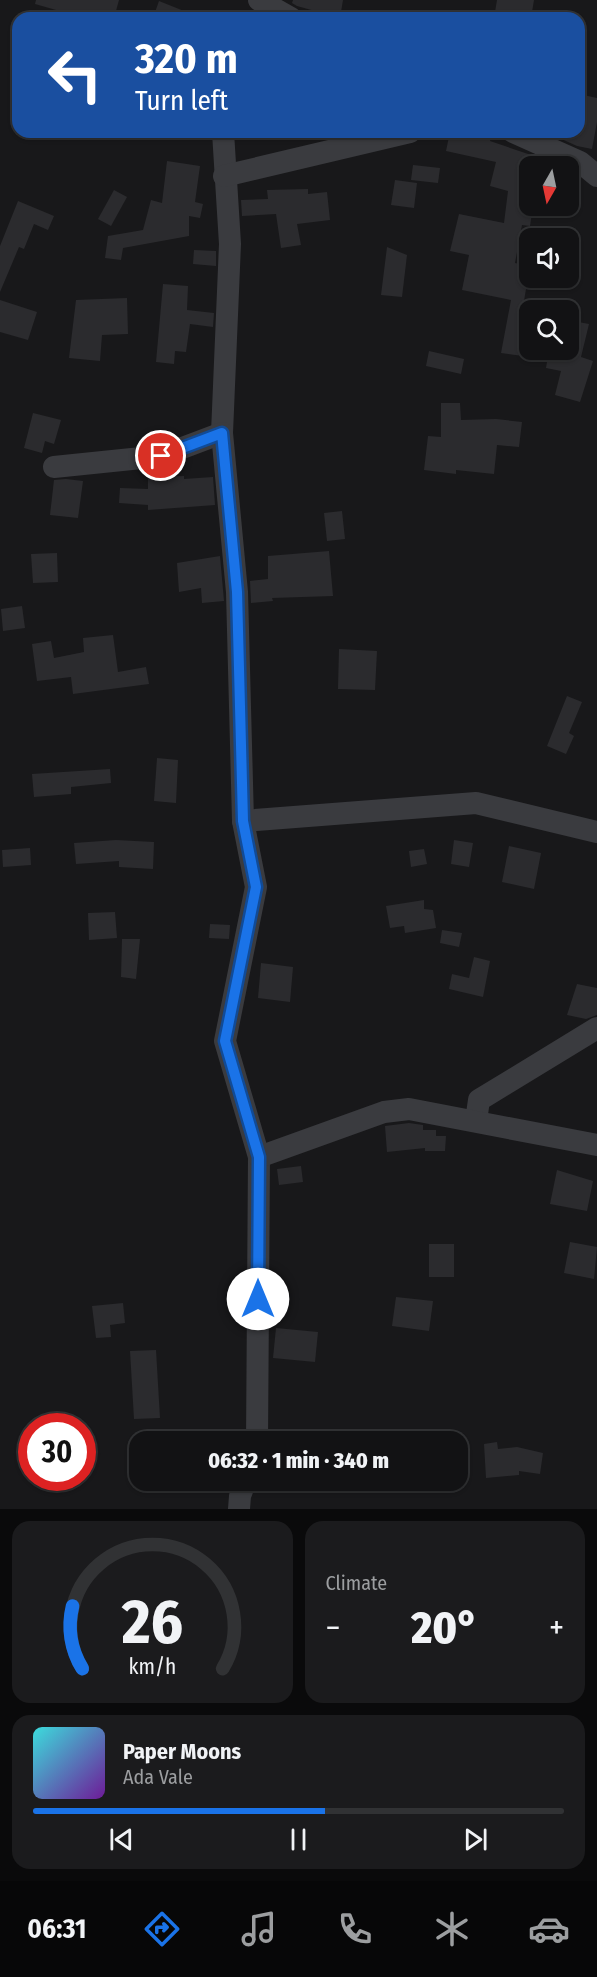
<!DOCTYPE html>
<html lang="en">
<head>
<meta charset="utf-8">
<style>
	:root { --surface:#121214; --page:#1b1b1d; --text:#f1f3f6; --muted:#9c9ea0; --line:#313234; --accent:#1a73e8 }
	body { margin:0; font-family:"Fira Sans Condensed",sans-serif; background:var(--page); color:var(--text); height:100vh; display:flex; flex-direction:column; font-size:22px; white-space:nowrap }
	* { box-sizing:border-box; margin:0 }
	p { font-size:20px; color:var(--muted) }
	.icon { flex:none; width:33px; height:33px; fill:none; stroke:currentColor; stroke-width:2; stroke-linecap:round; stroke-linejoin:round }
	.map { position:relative; height:1509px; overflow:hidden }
	.drawer { display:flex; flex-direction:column; gap:12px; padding:12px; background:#0a0a0b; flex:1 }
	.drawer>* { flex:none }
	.guide { position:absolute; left:12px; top:12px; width:573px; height:126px; border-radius:18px; box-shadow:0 2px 4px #0004,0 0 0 2px var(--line); background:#1a4fa0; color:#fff; overflow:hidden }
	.needle { width:39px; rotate:189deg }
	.tools { position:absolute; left:519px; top:156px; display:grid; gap:12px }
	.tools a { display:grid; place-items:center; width:60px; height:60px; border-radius:12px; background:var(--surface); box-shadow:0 2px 4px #0004,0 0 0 2px var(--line); font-size:30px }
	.speed { position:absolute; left:18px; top:1413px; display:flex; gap:12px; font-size:30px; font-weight:700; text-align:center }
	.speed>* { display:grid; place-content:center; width:78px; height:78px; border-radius:50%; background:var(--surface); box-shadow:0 2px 4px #0004,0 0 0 2px var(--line); line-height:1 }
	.speed .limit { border:9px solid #d22; background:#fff; color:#111 }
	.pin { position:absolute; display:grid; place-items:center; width:51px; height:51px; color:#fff; margin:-26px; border:3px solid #fff; border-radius:50%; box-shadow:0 2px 6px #0007 }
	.me { position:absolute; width:66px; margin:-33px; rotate:0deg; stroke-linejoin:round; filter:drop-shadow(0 0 4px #0008) }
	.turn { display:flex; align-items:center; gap:21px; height:126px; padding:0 24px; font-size:27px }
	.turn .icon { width:78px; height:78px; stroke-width:2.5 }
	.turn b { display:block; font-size:42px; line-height:51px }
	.big { font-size:45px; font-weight:800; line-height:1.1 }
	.drawer .card { flex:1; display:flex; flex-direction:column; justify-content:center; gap:9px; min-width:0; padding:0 21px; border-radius:18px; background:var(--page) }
	.drawer .dial { align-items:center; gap:0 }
	.dial svg { height:156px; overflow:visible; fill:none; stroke:var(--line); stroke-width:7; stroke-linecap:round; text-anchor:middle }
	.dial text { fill:var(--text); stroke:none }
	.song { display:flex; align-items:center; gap:18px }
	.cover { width:72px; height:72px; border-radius:9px; background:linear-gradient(135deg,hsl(180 70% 55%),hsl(280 70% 35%)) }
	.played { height:6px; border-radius:3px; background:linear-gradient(90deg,var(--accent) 55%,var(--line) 55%) }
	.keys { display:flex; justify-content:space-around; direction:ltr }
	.heat { display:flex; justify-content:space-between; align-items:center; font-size:33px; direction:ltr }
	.drawer .tiles { flex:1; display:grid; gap:12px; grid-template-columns:1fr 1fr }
	.card:last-child { grid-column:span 2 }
	.trip { position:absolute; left:129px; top:1431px; width:339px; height:60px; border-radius:18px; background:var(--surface); box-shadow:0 2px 4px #0004,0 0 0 2px var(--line); font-weight:800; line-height:60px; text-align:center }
	.dock { display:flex; height:96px; justify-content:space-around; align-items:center; background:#070708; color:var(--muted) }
	.dock .icon { width:42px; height:42px }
	.dock .selected { color:var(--accent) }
	.dock b { font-size:27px; color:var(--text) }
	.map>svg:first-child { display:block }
</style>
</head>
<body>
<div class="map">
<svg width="597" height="1509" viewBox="0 0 597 1509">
	<rect width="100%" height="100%" fill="#18181a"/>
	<g fill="#2b2b2e">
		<polygon points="36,0 119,0 114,18 84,18 35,4"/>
		<polygon points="293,0 343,0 340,18 297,6 292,3"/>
		<polygon points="497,0 534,0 531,18 494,18"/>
		<polygon points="159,1 199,17 199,18 153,18"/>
		<polygon points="579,94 597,98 597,122 592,149 577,146 546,132 579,132"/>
		<polygon points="450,132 468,132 491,137 490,141 534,156 530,166 530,206 533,206 530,226 522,225 515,263 530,266 520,324 530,326 530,357 501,353 511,300 462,290 469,255 450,251 459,214 504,223 508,191 490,186 496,162 446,151"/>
		<polygon points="167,161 200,166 195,202 203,204 200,218 189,216 189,236 123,248 121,260 105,258 108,236 143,230 151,200 162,203"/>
		<polygon points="413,165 440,168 438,183 411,180"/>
		<polygon points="395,180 417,183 414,208 391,205"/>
		<polygon points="308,189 308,194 327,192 330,220 297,224 301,245 281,248 276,214 242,216 241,200 268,199 267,190"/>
		<polygon points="114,190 127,197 111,226 98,219"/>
		<polygon points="18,201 54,216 48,230 34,224 24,249 19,247 0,292 0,246"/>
		<polygon points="387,247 407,255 402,297 381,295"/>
		<polygon points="194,250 216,251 216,266 193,264"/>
		<polygon points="163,284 188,286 187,310 214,313 213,327 190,324 186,352 175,351 174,364 156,362"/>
		<polygon points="127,298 128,334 102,335 100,361 69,358 76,300"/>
		<polygon points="0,300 37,312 28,340 0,332"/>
		<polygon points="568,320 589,324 581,357 593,361 580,402 555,395 561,371 546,368 549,350 568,350"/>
		<polygon points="429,351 464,359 461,374 426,366"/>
		<polygon points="441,403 460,403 461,420 496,419 522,422 519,447 497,445 494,474 456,470 456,474 424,470 428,436 441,437"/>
		<polygon points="33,413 61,420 54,444 45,441 42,453 24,448"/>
		<polygon points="184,476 184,479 213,477 215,505 148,510 148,505 119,503 120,488 148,489 148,477"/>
		<polygon points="66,479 83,481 78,518 50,515 54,480"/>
		<polygon points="342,511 345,539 327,541 324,513"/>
		<polygon points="329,551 333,596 272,598 273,601 251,603 250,581 268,579 268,556"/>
		<polygon points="57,553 58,582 33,583 31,554"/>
		<polygon points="220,556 224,601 202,603 201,588 179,592 177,563"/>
		<polygon points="22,606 25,628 3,631 1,609"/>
		<polygon points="113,635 118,672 146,667 149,684 73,694 71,677 37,681 32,644 51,641 54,658 84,652 83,638"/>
		<polygon points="339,649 377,651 375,690 338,689"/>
		<polygon points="567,696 582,702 569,733 574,736 566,754 547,746"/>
		<polygon points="157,758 178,760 176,803 154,801"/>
		<polygon points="110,769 111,783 71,787 71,794 34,797 32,774"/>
		<polygon points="116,840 154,842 153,869 119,867 119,861 76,864 74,843"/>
		<polygon points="454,840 473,843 469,867 451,864"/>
		<polygon points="509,846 541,853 534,889 502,882"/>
		<polygon points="30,848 31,865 3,867 2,850"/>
		<polygon points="424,849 427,864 411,867 409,851"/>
		<polygon points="424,900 424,909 433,910 436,928 405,933 404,926 390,928 386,906"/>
		<polygon points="115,912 117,938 89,940 88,913"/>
		<polygon points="210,924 230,925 229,939 209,938"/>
		<polygon points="442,930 462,933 459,947 440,943"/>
		<polygon points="122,939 140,939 136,979 121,977"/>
		<polygon points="474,957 490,961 483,997 449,989 452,974 469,978"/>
		<polygon points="261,963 293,967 290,1002 258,998"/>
		<polygon points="577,984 597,988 597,1015 586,1019 567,1015"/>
		<polygon points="409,1123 423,1125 423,1130 436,1130 436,1136 446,1136 445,1151 425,1151 425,1148 387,1152 385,1126"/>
		<polygon points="301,1166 303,1182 279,1185 277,1169"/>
		<polygon points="557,1170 593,1181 587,1211 550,1204"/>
		<polygon points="570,1242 597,1247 594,1279 564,1273"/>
		<rect x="429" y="1244" width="25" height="33"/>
		<polygon points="396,1297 433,1301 429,1331 392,1326"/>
		<polygon points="123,1303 125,1323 110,1325 111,1337 96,1338 92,1306"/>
		<polygon points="276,1328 318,1332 315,1362 273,1358"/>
		<polygon points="156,1350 160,1418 134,1419 130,1351"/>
		<polygon points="497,1442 498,1449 517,1447 543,1453 540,1474 519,1471 519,1475 486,1478 484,1444"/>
	</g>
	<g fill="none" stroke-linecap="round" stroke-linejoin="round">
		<g stroke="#3a3b3f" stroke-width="22">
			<polyline points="259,0 291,18"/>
			<polyline points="223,132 230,244 222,433 237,592 243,821 256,887 225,1041 259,1157 257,1442"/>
			<polyline points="513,132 580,162 597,176"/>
			<polyline points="224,176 410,132"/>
			<polyline points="54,467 161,456 222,433"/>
			<polyline points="243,821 476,803 597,832"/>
			<polyline points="476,1121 479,1100 597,1028"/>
			<polyline points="259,1157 384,1112 409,1109 597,1145"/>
			<polyline points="239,1509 240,1496 246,1480"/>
		</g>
	</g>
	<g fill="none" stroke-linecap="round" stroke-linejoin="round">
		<defs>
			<polyline id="route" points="161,456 222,433 237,592 243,821 256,887 225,1041 259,1157 258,1299"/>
		</defs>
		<use href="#route" stroke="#114b97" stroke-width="15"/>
		<use href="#route" stroke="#1a73e8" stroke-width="10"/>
	</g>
</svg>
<div class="tools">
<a><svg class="needle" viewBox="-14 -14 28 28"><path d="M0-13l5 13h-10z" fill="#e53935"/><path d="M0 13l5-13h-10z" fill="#9c9ea0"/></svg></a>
<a><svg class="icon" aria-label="sound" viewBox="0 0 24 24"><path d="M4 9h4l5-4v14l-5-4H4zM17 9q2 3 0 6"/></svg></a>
<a><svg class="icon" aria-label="search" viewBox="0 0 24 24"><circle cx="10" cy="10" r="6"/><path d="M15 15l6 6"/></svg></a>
</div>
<div class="speed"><div class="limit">30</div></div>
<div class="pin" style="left:161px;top:456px;background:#d93025"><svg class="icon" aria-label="arrive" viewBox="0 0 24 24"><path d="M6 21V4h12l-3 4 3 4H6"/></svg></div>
<svg class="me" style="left:258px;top:1299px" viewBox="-20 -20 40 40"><circle r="19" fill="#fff"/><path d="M0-13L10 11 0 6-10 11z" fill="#1a73e8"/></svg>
<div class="trip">06:32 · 1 min · 340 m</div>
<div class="guide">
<div class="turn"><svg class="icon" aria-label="left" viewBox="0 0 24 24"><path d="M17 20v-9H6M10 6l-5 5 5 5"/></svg><div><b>320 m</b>Turn left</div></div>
</div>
</div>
<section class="drawer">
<div class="tiles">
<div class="card dial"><svg viewBox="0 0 100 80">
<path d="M14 69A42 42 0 1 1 86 69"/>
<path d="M14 69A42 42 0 0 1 9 37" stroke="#1a73e8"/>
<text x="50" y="56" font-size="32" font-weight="700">26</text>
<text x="50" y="72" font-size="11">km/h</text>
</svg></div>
<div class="card"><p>Climate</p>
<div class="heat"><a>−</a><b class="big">20°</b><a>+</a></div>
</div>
<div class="card">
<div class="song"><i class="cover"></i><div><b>Paper Moons</b><p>Ada Vale</p></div></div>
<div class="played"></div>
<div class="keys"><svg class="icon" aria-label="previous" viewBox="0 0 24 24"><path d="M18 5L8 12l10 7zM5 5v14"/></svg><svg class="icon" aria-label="pause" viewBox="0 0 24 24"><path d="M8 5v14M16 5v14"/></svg><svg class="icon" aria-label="next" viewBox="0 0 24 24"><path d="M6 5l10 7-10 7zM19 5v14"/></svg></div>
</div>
</div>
</section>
<nav class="dock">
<b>06:31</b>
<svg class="icon selected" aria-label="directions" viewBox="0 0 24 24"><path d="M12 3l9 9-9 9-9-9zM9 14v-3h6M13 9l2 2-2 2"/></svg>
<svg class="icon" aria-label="music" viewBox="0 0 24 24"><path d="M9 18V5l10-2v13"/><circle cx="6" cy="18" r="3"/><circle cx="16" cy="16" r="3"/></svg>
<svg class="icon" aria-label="phone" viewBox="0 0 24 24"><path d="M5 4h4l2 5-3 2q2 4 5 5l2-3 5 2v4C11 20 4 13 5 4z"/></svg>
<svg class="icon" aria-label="climate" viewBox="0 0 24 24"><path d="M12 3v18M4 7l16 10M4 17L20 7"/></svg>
<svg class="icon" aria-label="car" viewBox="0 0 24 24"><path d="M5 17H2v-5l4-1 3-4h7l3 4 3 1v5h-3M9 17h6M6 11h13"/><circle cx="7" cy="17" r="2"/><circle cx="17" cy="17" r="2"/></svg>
</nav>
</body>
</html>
